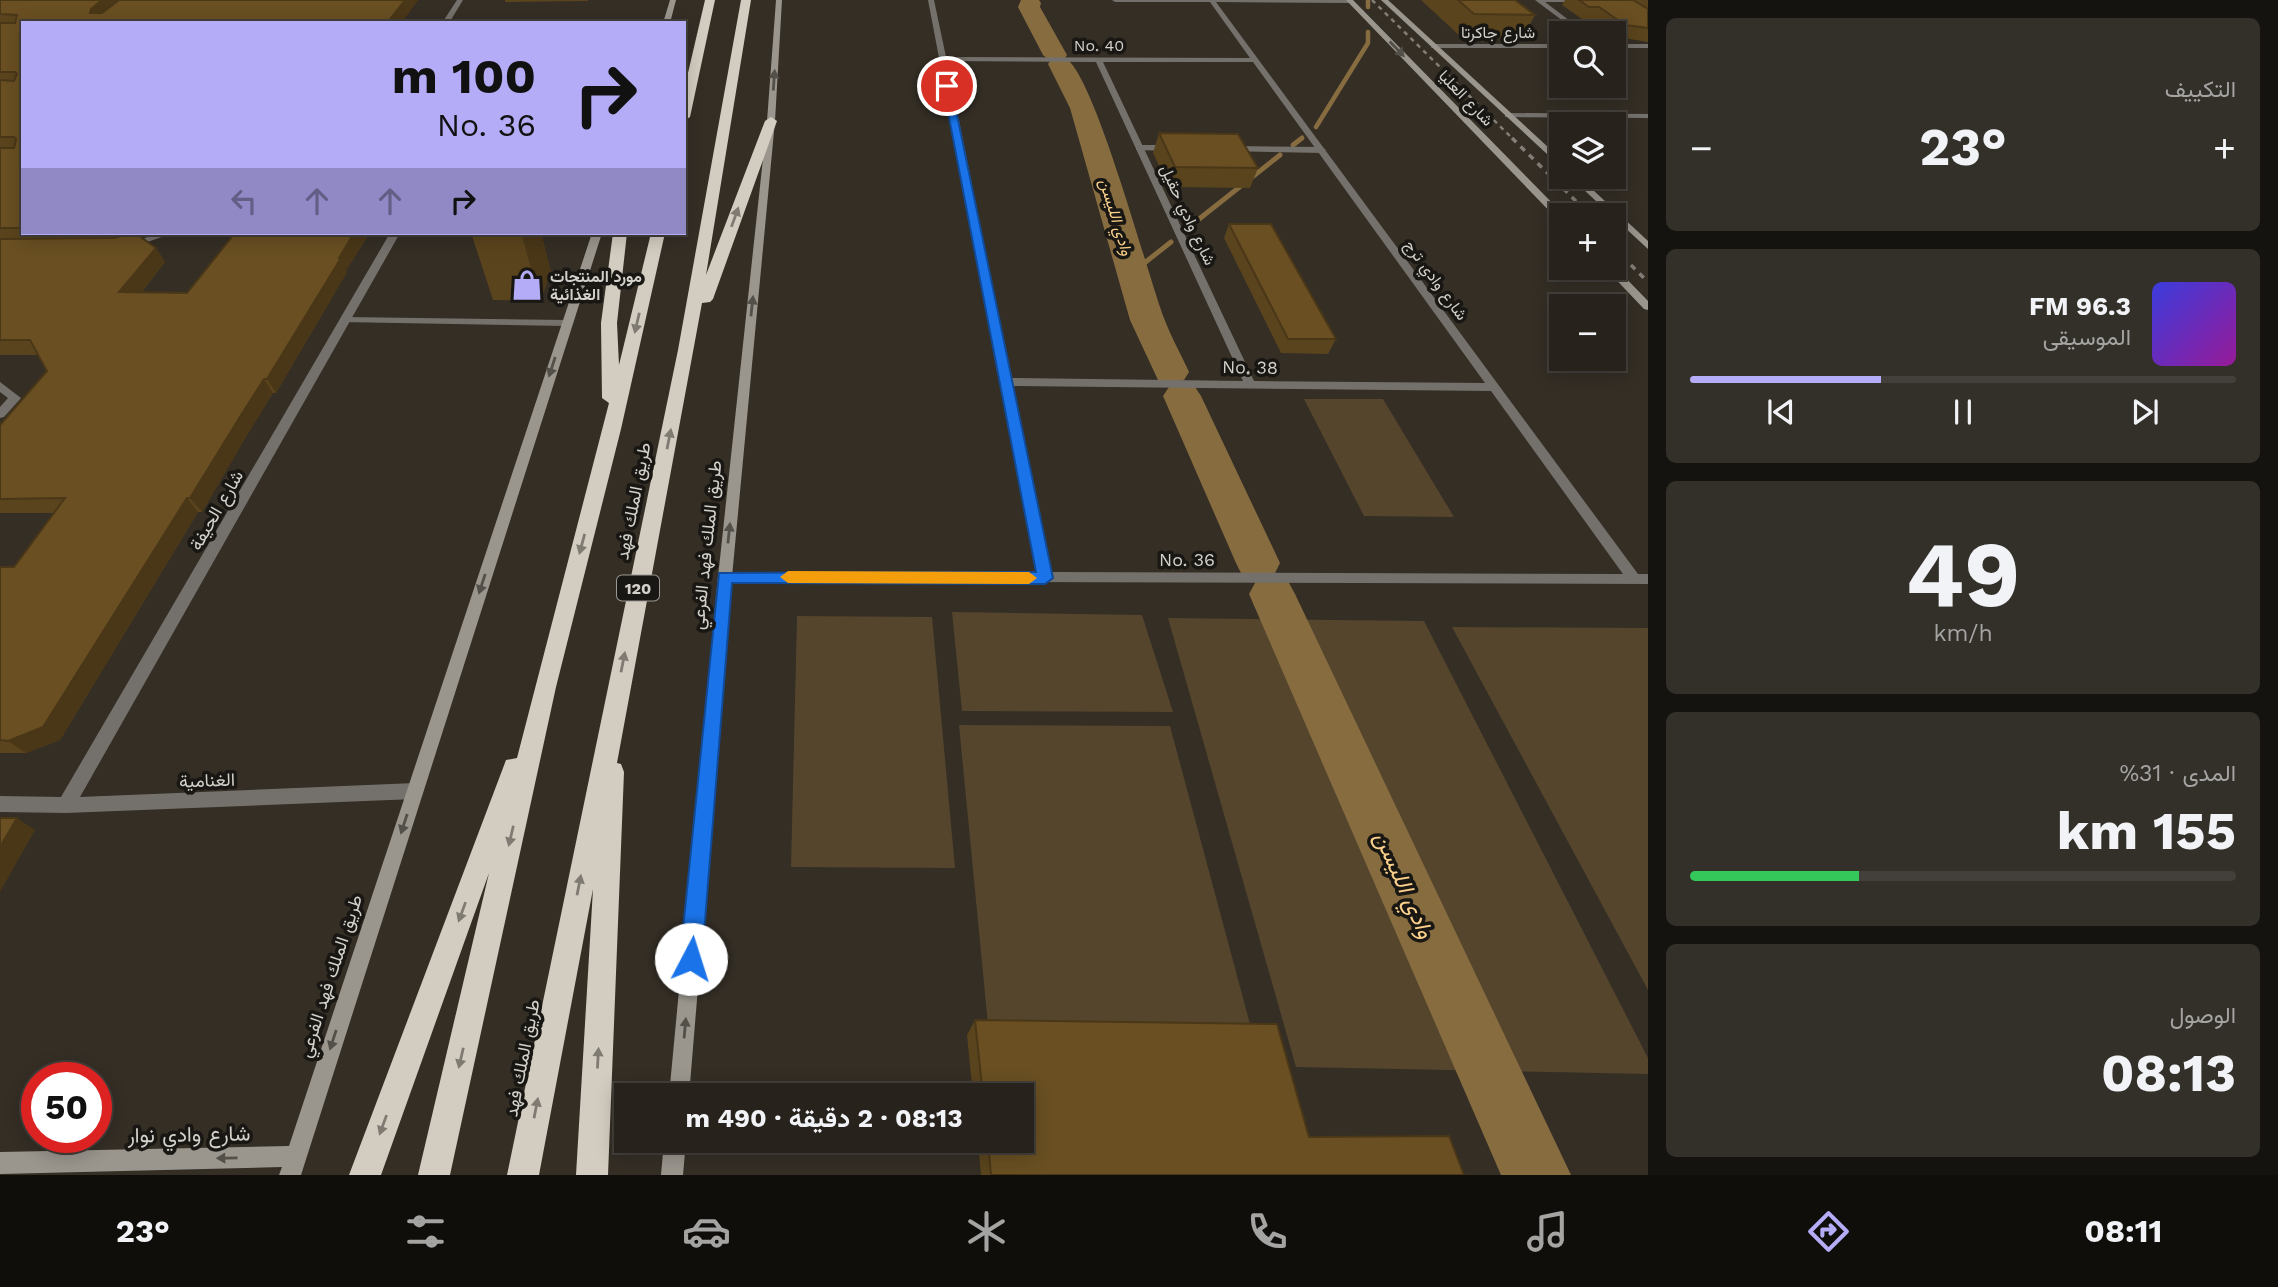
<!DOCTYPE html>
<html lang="ar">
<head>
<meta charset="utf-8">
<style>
	:root { --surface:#27221c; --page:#332f29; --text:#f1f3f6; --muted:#a4a4a3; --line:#433f3b; --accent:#b5acf8 }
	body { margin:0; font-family:"Work Sans",Vazirmatn,sans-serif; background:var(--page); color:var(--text); direction:rtl; height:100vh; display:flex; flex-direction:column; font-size:26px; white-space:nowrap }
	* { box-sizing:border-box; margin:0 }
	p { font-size:23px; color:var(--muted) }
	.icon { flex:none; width:38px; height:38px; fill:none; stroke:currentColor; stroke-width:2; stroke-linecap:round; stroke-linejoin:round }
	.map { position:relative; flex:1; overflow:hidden; direction:ltr }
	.sheet { display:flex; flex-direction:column; gap:18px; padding:18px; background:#15130f; width:630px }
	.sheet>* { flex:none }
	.top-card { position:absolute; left:21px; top:21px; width:665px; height:214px; border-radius:0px; box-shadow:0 4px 18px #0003,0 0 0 2px var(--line); direction:rtl; background:#b5acf8; color:#111; overflow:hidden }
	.fabs { position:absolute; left:1549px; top:21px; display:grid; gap:14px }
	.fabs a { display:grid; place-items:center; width:77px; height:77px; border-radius:0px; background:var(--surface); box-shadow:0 4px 18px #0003,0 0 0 2px var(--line); font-size:35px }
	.speed { position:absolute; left:21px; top:1062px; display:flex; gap:14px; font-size:35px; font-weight:700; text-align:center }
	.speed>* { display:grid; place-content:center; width:91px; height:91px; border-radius:50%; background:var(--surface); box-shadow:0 4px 18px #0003,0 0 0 2px var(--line); line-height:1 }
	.speed .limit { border:10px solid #d22; background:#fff; color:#111 }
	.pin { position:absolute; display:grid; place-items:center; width:60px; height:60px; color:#fff; margin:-30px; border:4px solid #fff; border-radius:50%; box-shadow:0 2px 7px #0007 }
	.me { position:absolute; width:77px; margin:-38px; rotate:5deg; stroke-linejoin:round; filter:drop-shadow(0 0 5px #0008) }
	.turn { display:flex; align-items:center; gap:24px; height:147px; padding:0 35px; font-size:32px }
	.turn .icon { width:91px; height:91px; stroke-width:2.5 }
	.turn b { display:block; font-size:49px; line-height:60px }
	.lanes { display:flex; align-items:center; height:66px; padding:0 35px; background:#0003; justify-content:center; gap:35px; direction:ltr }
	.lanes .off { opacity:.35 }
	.big { font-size:52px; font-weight:700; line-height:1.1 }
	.sheet .card { flex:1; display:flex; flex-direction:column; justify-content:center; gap:10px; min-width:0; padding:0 24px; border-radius:10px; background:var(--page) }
	.sheet .dial { align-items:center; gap:0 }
	.dial b { font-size:91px; line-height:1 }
	.song { display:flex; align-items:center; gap:21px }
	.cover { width:84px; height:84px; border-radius:10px; background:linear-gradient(135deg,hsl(240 70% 55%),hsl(300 70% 35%)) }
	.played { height:7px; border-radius:4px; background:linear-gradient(90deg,var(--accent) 35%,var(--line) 35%) }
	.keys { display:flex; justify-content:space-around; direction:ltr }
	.heat { display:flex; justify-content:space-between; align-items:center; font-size:38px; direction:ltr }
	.charge { height:10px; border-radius:5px; background:linear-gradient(90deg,#34c759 31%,var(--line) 0) }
	.trip { position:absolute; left:614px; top:1083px; width:420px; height:70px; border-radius:0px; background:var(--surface); box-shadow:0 4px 18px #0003,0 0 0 2px var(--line); font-weight:700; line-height:70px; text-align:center; direction:rtl }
	.dock { display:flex; height:112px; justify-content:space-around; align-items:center; background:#100e0b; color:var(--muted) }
	.dock .icon { width:49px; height:49px }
	.dock .selected { color:var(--accent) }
	.dock b { font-size:32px; color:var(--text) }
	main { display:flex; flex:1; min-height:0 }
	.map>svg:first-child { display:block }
</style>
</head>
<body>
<main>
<section class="sheet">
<div class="card"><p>التكييف</p>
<div class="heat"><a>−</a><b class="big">23°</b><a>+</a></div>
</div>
<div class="card">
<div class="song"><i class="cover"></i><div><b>96.3 FM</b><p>الموسيقى</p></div></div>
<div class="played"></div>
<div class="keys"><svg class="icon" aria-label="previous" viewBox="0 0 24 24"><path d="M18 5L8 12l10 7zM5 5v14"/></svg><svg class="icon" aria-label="pause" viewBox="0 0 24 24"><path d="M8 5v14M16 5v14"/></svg><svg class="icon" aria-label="next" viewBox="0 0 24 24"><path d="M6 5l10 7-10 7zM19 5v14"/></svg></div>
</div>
<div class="card dial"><b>49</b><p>km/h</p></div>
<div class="card"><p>المدى · 31%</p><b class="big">155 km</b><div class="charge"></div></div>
<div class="card"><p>الوصول</p><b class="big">08:13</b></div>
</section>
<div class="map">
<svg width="1648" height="1175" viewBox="0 0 1648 1175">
	<rect width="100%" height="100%" fill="#342e25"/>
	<g fill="#54452c">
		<polygon points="1304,399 1383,399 1454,517 1364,516"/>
		<polygon points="952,612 1142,615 1173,712 962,711"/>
		<polygon points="797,616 932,617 955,868 791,867"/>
		<polygon points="1168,618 1424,621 1648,1058 1648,1074 1296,1067"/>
		<polygon points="1452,627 1648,628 1648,990"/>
		<polygon points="959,725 1170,726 1254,1039 989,1035"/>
	</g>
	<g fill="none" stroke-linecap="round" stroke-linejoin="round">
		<g stroke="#876c40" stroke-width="4.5">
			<polyline points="1368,0 1368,7"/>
			<polyline points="1316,127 1368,43 1368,32"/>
		</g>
		<g stroke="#876c40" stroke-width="5">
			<polyline points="1293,145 1302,138"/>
			<polyline points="1189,227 1280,155"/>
			<polyline points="1133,272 1171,242"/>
		</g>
		<g fill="#876c40" fill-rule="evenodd">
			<path d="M1021,0H1039L1041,3L1040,7L1067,55L1065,58C1094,72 1148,277 1164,318C1171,337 1181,354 1189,372L1184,380L1171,383L1158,380L1130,320L1070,108L1048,64L1050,61L1043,55L1018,7Z"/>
			<polygon points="1182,384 1195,387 1201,396 1280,563 1274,575 1258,580 1242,575 1236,563 1163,396 1169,387"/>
			<polygon points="1272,576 1288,581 1295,594 1571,1175 1501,1175 1249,594 1256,581"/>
		</g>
		<g fill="#74716c" fill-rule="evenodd">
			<polygon points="457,0 463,0 449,23 442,23"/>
			<polygon points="1139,145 1174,145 1178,148 1174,151 1136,150 1136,146"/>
			<polygon points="1229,146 1322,147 1326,150 1322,153 1226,151 1225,149"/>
			<polygon points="345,317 566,320 571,323 566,326 341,322 341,318"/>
		</g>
		<g fill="#74716c" fill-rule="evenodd">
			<path d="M928,0H934L946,57L1250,58L1210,2H1115L1112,0H1353L1350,3L1216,2L1638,574H1648V584L720,581L718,577L720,573L725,572H1037ZM947,61L1096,62L1243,381L1011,378ZM1103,62H1253L1485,383L1254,381ZM1013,386L1491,391L1623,574L1051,572Z"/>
			<polygon points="1535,0 1587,0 1584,2 1545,2 1586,33 1579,33"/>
			<polygon points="1434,44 1561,44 1561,48 1431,48"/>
			<rect x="1614" y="44" width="34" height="4"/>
			<polygon points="1508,113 1648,114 1648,118 1505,117 1505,113"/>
			<polygon points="159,233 173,233 133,247 125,245"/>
			<polygon points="390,233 400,233 80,797 415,783 421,786 423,791 421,796 415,799 66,813 0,812 0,796 61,797"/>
			<polygon points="0,382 21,398 4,417 0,418 0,407 8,398 0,392"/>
		</g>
		<g fill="#9a968e" fill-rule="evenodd">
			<polygon points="670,0 676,0 670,23 663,23"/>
			<polygon points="776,0 782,0 775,121 732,577 689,1096 669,1096 718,577 767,121"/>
			<polygon points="1346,0 1353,0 1564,215 1561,215 1561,221 1558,220"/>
			<polygon points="1381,0 1388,0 1561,159 1561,167"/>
			<polygon points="1570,177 1579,177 1648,241 1648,249"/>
			<polygon points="592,233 602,233 301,1175 279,1175 282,1167 0,1174 0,1152 289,1146"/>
			<polygon points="1614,266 1648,301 1648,310 1644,309 1605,268 1614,268"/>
			<polygon points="664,1141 686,1141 683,1175 661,1175"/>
		</g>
		<g fill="#d3ccc0" fill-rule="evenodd">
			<polygon points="705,0 715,0 690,117 684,121 684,90"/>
			<polygon points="741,0 751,0 706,275 765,121 771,117 777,121 713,299 710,302 702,303 617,763 621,764 624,772 608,1175 576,1175 593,889 539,1175 507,1175 678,350"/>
			<polygon points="613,233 627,233 617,323 619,365 651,233 665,233 621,429 556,687 450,1175 418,1175 489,873 381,1175 349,1175 503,768 506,760 517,758 609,403 602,398 601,323"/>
		</g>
		<polyline stroke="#837e77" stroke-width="2.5" stroke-dasharray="4.5 4.5" stroke-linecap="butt" points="1372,0 1513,139"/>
		<g stroke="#837e77" stroke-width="3.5" stroke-dasharray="6 6" stroke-linecap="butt">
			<polyline points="1512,138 1590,215"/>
			<polyline points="1614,248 1648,282"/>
		</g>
	</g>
	<g fill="#5a441d">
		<polygon points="0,0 418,0 401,23 23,23 23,233 138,233 137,234 156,248 165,262 141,293 187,293 235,233 366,233 368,236 346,270 347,272 276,393 273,393 247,435 202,512 198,512 60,740 26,753 0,753 0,567 14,567 54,513 0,513 0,425 47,371 38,355 0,355"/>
		<polygon points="505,0 588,0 588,1 505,2"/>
		<polygon points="1421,0 1515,0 1535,15 1522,39 1462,38"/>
		<polygon points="1565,0 1648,0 1648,42 1617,37 1614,33 1612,33 1592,19 1582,19 1562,5"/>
		<polygon points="1159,133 1258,168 1250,188 1169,187 1153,153"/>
		<polygon points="1229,224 1336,339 1328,354 1281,353 1224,238"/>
		<polygon points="541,233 551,272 540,301 493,300 472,236"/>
		<polygon points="975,1020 1309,1137 1464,1175 981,1175 978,1141 1022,1141 1022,1096 973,1096 967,1035"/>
	</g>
	<g fill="#4a3718">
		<polygon points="102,0 125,0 97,21 90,13 91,9"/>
		<polygon points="405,0 418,0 401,23 387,23"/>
		<polygon points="116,233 138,233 134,238 122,241"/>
		<polygon points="354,233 366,233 368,236 346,270 347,272 276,393 267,379"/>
		<polygon points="523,233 541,233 551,272 540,301 522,236"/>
		<polygon points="156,248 165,262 129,307 119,292"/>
		<polygon points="264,379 273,393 247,435 202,512 190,498 238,420"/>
		<polygon points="187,498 198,512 60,740 26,753 8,741"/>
		<polygon points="17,818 35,830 0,892 0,847"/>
	</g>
	<g fill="#694f22" stroke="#4a3718" stroke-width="2">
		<polygon points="0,0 102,0 91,9 90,13 102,13 119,0 405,0 387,23 23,23 23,228 0,228 0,148 14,148 16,139 14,137 0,137 0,80 14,81 17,74 15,72 0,72 0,23 15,23 17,15 0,14"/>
		<polygon points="1458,0 1515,0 1535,15 1474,14"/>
		<polygon points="1579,0 1633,0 1648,9 1648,28 1625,25 1599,7 1589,7"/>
		<polygon points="1159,133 1238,134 1258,168 1175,167"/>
		<polygon points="1229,224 1271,224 1336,339 1288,339"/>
		<polygon points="131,233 135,233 156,248 119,292 187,293 235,233 354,233 339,258 341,258 267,379 264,379 238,420 190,498 187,498 43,727 8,741 0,740 0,567 14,567 65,498 0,499 0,425 47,371 30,340 0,340 0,239 114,238"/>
		<polygon points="473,233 523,233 522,236 472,236"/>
		<polygon points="0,818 17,818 0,847"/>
		<polygon points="975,1020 1277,1024 1309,1137 1449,1136 1464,1175 991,1175 988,1141 1022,1141 1022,1096 983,1096"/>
	</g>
	<defs><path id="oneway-solid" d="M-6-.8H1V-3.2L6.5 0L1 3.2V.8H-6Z" transform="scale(1.75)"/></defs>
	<g fill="#53504a">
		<use href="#oneway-solid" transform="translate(1397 49) rotate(46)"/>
		<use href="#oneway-solid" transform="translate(774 80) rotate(-86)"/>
		<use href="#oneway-solid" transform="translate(752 306) rotate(-84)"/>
		<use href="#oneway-solid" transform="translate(552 367) rotate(108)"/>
		<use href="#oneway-solid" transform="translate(729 533) rotate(-84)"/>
		<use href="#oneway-solid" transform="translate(482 584) rotate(108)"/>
		<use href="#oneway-solid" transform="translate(404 824) rotate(108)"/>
		<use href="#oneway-solid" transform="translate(685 1028) rotate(-85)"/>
		<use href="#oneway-solid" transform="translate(333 1040) rotate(108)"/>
		<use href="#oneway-solid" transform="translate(227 1158) rotate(179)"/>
	</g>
	<g fill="#7f7b72">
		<use href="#oneway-solid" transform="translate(735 217) rotate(-70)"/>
		<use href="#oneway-solid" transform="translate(637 323) rotate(103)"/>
		<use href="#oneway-solid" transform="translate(669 439) rotate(-79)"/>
		<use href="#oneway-solid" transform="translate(582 544) rotate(105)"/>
		<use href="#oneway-solid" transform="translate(623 662) rotate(-79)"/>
		<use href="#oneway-solid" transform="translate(511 836) rotate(103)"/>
		<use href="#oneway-solid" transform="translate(579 885) rotate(-79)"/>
		<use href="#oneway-solid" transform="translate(462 912) rotate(110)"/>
		<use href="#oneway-solid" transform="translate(461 1058) rotate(103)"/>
		<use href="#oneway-solid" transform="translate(598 1058) rotate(-87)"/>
		<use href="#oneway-solid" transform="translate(536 1108) rotate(-79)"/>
		<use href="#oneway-solid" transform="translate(383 1125) rotate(110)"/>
	</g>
	<polygon fill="#1a73e8" stroke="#114b97" stroke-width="2" points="947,83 951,86 1053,578 1045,584 732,583 702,959 698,967 691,970 683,967 680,959 719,573 1036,572 943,86"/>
	<polygon fill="#f59e0b" points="788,571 1029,572 1037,578 1029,584 788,583 780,577"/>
	<defs>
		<symbol id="shop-bare" viewBox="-9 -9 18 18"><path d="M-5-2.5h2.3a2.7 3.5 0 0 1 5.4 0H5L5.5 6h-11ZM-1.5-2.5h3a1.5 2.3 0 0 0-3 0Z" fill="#b5acf8" stroke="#191713" stroke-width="2.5" paint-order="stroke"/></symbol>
	</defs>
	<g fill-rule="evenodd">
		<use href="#shop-bare" x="505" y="263" width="44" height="44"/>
	</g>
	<g text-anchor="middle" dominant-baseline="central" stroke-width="7" stroke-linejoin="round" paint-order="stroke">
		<g font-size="16" fill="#d4d1cb" stroke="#191713">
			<text x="1498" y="32">شارع جاكرتا</text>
			<text x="1099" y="45">No. 40</text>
			<text transform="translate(1466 98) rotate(46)">شارع العليا</text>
			<text transform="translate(1188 215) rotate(65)">شارع وادي حقيل</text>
			<text transform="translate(1436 280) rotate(54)">شارع وادي ترج</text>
		</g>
		<g font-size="16" font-style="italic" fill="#fbd08a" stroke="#191713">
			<text transform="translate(1116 217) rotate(73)">وادي الليسن</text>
		</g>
		<g font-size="16" font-weight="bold" fill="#d4d1cb" stroke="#191713" text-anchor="start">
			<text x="550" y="276">مورد المنتجات<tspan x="550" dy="18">الغذائية</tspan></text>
		</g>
		<rect fill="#191713" stroke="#9c9994" stroke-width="2" x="617" y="575.5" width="42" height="25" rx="5"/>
		<g font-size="16" font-weight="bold" fill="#d4d1cb">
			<text x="638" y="588">120</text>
		</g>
		<g font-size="18" fill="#d4d1cb" stroke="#191713">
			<text transform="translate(1250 367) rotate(1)">No. 38</text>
			<text transform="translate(633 501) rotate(-79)">طريق الملك فهد</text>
			<text transform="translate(216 510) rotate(-60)">شارع الحيفة</text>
			<text transform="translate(706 545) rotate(-84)">طريق الملك فهد الفرعي</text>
			<text x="1187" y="559">No. 36</text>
			<text transform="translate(207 780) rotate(-2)">الغنامية</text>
			<text transform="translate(330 976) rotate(-72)">طريق الملك فهد الفرعي</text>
			<text transform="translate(522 1058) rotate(-79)">طريق الملك فهد</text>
		</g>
		<g font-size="21" fill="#d4d1cb" stroke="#191713">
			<text transform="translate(189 1134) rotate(-1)">شارع وادي نوار</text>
		</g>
		<g font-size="23" font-style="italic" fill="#fbd08a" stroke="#191713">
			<text transform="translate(1404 885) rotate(66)">وادي الليسن</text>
		</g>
	</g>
</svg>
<div class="fabs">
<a><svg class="icon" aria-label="search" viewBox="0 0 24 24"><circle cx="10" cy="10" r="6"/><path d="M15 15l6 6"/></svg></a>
<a><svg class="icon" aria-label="layers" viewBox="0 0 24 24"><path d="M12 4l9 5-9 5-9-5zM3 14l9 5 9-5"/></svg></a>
<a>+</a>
<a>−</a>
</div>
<div class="speed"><div class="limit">50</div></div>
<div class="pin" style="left:947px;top:86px;background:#d93025"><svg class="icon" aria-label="arrive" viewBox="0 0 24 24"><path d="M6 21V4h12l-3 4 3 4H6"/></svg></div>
<svg class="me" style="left:691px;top:959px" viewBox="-20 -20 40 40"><circle r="19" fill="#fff"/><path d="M0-13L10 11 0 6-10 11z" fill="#1a73e8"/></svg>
<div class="trip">08:13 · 2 دقيقة · 490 m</div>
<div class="top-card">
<div class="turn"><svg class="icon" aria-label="right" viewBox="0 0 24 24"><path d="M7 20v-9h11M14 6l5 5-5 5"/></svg><div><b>100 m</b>No. 36</div></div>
<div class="lanes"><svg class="icon off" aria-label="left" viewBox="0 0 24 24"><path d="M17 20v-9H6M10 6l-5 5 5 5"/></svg><svg class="icon off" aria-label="ahead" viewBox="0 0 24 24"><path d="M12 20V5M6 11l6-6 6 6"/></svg><svg class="icon off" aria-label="ahead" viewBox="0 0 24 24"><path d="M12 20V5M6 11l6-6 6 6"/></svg><svg class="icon" aria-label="right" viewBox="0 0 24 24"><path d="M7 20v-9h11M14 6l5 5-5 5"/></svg></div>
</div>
</div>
</main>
<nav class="dock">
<b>08:11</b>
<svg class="icon selected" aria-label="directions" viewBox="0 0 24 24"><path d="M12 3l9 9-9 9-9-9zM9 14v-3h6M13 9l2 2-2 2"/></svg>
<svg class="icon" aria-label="music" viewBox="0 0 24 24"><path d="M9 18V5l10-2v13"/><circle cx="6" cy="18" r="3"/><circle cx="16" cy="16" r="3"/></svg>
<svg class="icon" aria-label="phone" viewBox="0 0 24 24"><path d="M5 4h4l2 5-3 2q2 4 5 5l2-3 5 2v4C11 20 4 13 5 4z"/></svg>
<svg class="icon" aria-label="climate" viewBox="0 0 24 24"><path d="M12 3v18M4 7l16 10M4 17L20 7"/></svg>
<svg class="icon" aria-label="car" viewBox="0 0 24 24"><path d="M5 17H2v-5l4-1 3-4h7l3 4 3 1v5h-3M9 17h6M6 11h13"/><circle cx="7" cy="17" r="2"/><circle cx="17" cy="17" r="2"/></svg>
<svg class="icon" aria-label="filters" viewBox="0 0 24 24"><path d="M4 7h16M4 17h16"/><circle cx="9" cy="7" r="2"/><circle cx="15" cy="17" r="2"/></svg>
<b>23°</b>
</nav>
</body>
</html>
